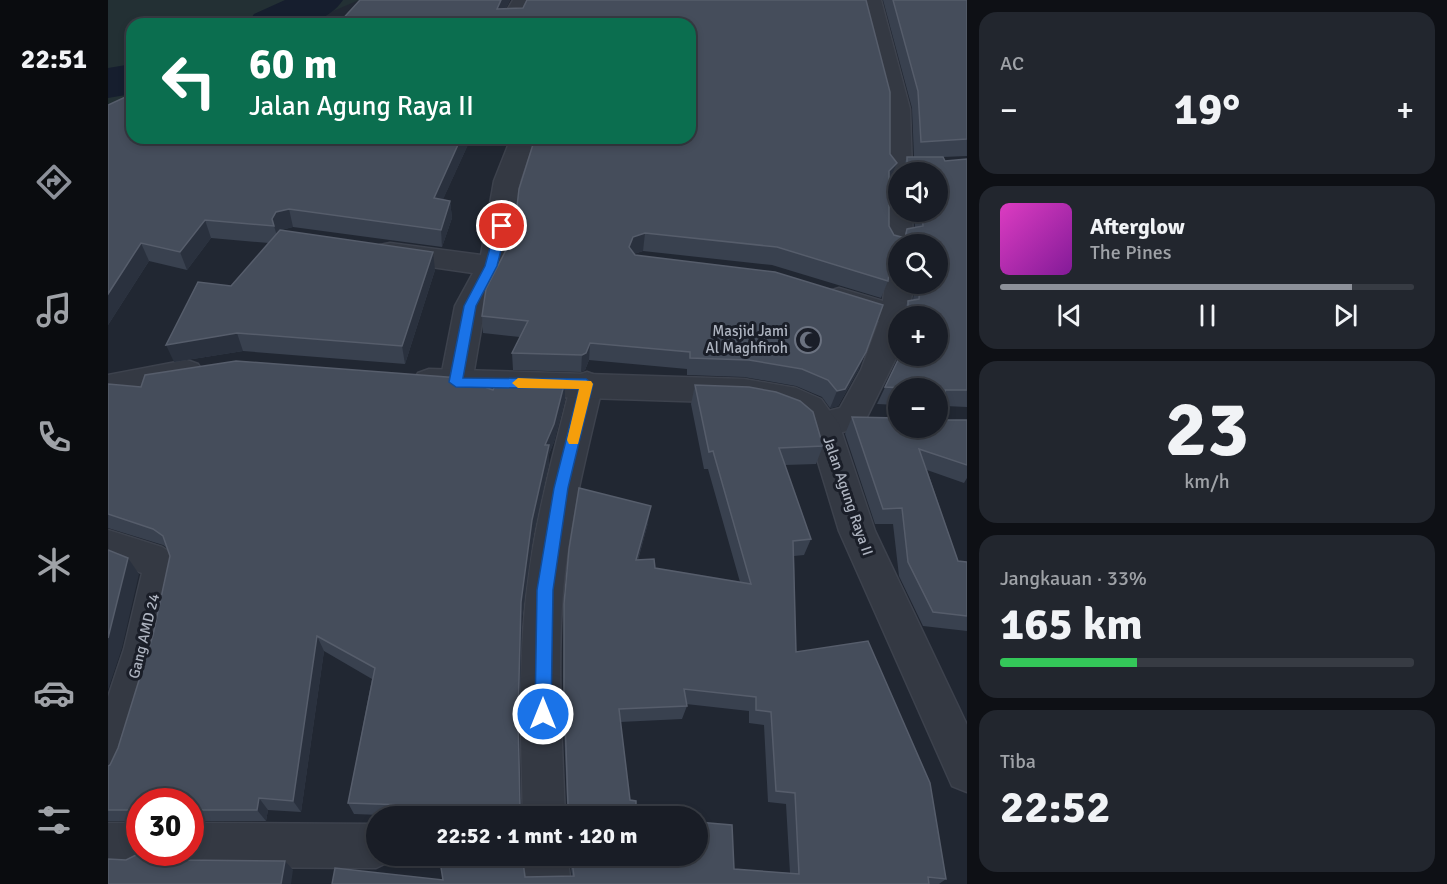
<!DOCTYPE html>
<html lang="id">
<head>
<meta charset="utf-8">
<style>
	:root { --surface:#191d26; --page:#22262e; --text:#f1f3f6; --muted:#9fa2a7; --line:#373b43; --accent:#8c9099 }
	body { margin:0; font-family:Signika,sans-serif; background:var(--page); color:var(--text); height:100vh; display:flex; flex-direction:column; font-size:22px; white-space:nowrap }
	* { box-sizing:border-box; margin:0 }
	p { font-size:20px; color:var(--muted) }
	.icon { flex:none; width:33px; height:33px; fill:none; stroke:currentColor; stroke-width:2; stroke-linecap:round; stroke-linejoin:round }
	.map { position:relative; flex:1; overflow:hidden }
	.sheet { display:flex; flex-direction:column; gap:12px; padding:12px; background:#0e1015; width:480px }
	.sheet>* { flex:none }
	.hud { position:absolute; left:18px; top:18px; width:570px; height:126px; border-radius:18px; box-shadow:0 3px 9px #0003,0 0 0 2px var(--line); background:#0b6e4f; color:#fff; overflow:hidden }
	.buttons { position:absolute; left:780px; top:162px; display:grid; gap:12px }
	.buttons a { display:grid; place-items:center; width:60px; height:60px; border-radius:50%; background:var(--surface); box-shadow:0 3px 9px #0003,0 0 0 2px var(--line); font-size:30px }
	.speed { position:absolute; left:18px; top:788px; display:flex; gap:12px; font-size:30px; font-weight:700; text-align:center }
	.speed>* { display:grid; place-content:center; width:78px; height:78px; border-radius:50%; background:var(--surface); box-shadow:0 3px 9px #0003,0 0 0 2px var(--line); line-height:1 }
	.speed .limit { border:9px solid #d22; background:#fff; color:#111 }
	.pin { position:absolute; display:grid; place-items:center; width:51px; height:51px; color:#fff; margin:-26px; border:3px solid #fff; border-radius:50%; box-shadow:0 2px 6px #0007 }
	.me { position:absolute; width:66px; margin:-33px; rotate:0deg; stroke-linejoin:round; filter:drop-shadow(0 0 4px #0008) }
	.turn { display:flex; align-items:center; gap:21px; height:126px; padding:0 24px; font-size:27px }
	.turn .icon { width:78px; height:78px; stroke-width:2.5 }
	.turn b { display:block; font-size:42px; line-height:51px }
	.big { font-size:45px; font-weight:700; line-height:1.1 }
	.sheet .tile { flex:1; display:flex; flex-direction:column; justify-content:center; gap:9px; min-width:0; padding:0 21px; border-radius:18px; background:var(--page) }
	.sheet .dial { align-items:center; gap:0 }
	.dial b { font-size:78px; line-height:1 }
	.song { display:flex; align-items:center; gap:18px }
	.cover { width:72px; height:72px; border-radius:9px; background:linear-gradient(135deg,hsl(310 70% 55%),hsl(290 70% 35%)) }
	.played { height:6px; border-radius:3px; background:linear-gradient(90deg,var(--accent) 85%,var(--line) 85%) }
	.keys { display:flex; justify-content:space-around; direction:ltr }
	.heat { display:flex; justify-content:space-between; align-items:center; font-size:33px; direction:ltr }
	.charge { height:9px; border-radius:4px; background:linear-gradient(90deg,#34c759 33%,var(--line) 0) }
	.trip { position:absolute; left:258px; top:806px; width:342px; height:60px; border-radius:30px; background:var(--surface); box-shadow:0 3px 9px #0003,0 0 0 2px var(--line); font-weight:700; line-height:60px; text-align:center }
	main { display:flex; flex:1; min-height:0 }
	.tab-bar { display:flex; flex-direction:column; width:108px; justify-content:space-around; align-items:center; background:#0a0c0f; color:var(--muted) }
	.tab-bar .icon { width:42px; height:42px }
	.tab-bar .current { color:var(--accent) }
	.tab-bar b { font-size:27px; color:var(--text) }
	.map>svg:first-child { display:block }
</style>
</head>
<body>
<main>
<nav class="tab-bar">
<b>22:51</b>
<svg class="icon current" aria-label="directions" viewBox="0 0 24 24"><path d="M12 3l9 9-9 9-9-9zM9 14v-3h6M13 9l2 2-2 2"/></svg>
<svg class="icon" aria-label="music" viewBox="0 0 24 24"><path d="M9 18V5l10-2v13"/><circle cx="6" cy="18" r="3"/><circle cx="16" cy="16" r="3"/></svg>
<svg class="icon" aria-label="phone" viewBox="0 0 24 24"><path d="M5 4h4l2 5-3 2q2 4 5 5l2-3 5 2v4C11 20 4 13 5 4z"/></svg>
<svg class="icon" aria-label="climate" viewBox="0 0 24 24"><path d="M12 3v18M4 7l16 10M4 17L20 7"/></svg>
<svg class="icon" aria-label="car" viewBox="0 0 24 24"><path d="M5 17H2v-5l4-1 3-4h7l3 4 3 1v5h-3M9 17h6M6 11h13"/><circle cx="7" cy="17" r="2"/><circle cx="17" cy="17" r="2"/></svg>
<svg class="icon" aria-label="filters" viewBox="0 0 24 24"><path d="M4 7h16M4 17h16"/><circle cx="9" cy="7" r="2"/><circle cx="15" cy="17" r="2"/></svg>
</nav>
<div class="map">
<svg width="859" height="884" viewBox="0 0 859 884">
	<rect width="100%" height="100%" fill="#212732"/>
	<polygon fill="#233034" points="0,0 251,0 195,24 24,24 24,98 0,108"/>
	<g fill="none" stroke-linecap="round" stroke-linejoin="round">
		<g fill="#161e2e" fill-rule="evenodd">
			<path d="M177,0H235C214,31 172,24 139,24L146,14Z"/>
			<polygon points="24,64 24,94 0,98 0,68"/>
		</g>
		<defs>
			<g id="minor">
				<polygon points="405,0 427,0 413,24 391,24"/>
				<polygon points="751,0 773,0 802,109 804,172 790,172 790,180 782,178 778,172 778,109"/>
				<polygon points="403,138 427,138 412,181 405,241 397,266 377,306 364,382 359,390 348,394 337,390 332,382 347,306 365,273 282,261 272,259 268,252 272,245 282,243 373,255 386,181"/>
				<polygon points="790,181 790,212 804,212 805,244 790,244 790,253 781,251 777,244 777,189 781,183"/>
				<polygon points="790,274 790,284 805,284 801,316 790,316 790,354 754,427 715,437 704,433 699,424 704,415 732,408 753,370 771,321 721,305 716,298 721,291 731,288 775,301 777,284 781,277"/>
				<path d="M479,372L490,376L495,384C479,452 461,521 455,591C449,666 454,741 457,816H415C413,740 410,664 419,589C427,519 446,452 463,384L468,376Z"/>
				<polygon points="0,530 54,547 63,553 70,572 54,649 21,760 15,775 0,781 0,697 16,649 34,573 0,560"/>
				<polygon points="0,823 32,823 32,852 51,852 47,860 32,867 0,867"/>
				<polygon points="82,823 268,824 268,855 286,855 283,861 268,868 82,867 67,860 63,852 82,852"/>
				<polygon points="415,855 459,855 463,884 419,884"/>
			</g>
			<g id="tertiary">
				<polygon points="79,360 90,364 95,372 90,380 0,399 0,375"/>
				<path d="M321,369L636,379L688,388L713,399L731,424L767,531L859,725V792L844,786L731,531L700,429C683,408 662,408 636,403L321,393L310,389L305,381L310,373Z"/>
			</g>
		</defs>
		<use href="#minor" stroke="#3d424d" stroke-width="3"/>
		<use href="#tertiary" stroke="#3d424d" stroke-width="3"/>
		<use href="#minor" fill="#343943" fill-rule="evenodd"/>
		<use href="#tertiary" fill="#343943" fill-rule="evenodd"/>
	</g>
	<g fill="#39414f">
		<polygon points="252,0 402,0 398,8 782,154 789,163 781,182 781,226 786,235 796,237 799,229 807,228 806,212 803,212 830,212 830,172 793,172 799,157 806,157 804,108 775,0 859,0 859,156 835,157 837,161 859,159 859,407 837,406 833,416 839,420 859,420 859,478 856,483 819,470 850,561 859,562 859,631 815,626 791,576 785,524 767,524 737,434 744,417 830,428 830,388 790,388 790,405 769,404 792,356 830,316 793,316 800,301 805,300 807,284 830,284 830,244 790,244 781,275 780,281 773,298 664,265 535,251 526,254 751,369 730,406 722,408 714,397 688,386 636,377 579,375 579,369 481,360 477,370 473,372 405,370 404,353 412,337 375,333 374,316 398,250 407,224 582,138"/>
		<polygon points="0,105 103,141 363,138 335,199 342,201 344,218 334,247 185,227 173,230 327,270 297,364 135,351 66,362 123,286 161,243 103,238 79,270 41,261 0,325"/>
		<polygon points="457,381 457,400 446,442 441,454 441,463 425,537 414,617 411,731 412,805 415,807 458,807 459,806 455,703 456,604 540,523 530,560 547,568 632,582 600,469 596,469 583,404 587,385 715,446 708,464 677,465 703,539 696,555 686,556 688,652 838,879 831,884 224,884 335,880 417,877 464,876 461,855 590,855 626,869 682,873 678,804 660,802 656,725 641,723 641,711 578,704 579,706 574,719 512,722 522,800 528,816 298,816 246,814 240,803 264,679 216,651 193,812 160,810 158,821 82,821 82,801 32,801 32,848 21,840 21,821 0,821 0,766 2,765 10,748 45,635 62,556 59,548 55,545 0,528 0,384 33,387 385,390"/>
	</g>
	<g fill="#2a313e">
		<polygon points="393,0 402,0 390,24 389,9"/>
		<polygon points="353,138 363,138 328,215 326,198"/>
		<polygon points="789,163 782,180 775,189 781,171"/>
		<polygon points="342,201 344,218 334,247 333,230"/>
		<polygon points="181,209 185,227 173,230 169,236 164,219 168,212"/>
		<polygon points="97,220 103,238 79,270 72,252"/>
		<polygon points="537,233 535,251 523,255 521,247 525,237"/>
		<polygon points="33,243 41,261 0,325 0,294"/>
		<polygon points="325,252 327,270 297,364 294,346"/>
		<polygon points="787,257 790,257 790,272 780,275 782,266"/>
		<polygon points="129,333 135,351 66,362 58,345"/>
		<polygon points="482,343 481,360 477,370 473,372 474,355"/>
		<polygon points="758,352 751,369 730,406 722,408 729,391"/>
		<polygon points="457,381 457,400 446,442 441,454 441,463 425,537 414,617 411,731 410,717 413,602 424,520 437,445"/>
		<polygon points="837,409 830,423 830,410"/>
		<polygon points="543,506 540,523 525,576 528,560"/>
		<polygon points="20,558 31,574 14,648 0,690 0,638"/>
		<polygon points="209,636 216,651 193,812 185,801"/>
		<polygon points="151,798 160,810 158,821 149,810"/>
		<polygon points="54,852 61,852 66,862"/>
		<polygon points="177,861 185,870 183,884 173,884"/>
	</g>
	<g fill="#454d5b" stroke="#565d6b" stroke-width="1.5">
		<polygon points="252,0 393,0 389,9 415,8 419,0 758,0 782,92 782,154 789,163 781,171 781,226 786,235 797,238 799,229 815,226 814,212 830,212 830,172 799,172 799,157 835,157 837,161 859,159 859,390 837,390 837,409 830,410 830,388 796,388 777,387 792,356 830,356 830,316 800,316 800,301 811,299 812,284 830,284 830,244 790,244 790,257 787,257 782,266 780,281 669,247 537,233 525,237 521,247 527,255 667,272 775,305 758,352 737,389 729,391 720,380 694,369 641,360 582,358 582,352 482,343 478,353 474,355 404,353 420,321 374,316 378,289 398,250 407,224 411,189 427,138 582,138 582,24 230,24"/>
		<polygon points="785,0 859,0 859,139 813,142 810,91"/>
		<polygon points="24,94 24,138 100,138 103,141 105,138 353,138 326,198 342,201 333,230 181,209 168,212 164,219 166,226 97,220 72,252 33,243 0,294 0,105"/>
		<polygon points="172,230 325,252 294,346 129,333 58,345 90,282 123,286"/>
		<polygon points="128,361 352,378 385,390 390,379 457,381 446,424 437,445 441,445 424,520 413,602 410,717 412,805 415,807 458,807 460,805 456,690 456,604 461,549 471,488 543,506 528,560 546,559 547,568 643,584 605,451 601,452 587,385 641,387 668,392 692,401 705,412 715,446 671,448 703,539 685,541 688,652 760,641 822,783 838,879 820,877 821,884 224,884 227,868 335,880 331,855 414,855 417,877 466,876 463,855 590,855 590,822 624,825 626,869 691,874 687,793 668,791 663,712 648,710 648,697 576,689 579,706 511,709 522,800 528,801 528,816 326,816 325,806 240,803 267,668 209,636 185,801 151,798 149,810 82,810 82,801 32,801 32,840 21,840 20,810 0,810 0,766 2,765 10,748 45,635 62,556 55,536 45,529 0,514 0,384 33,387 37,375"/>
		<polygon points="830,415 839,420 859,420 859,465 811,449 850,561 859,562 859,616 825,612 800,562 794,508 775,509 744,417 790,418 790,428 830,428"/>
		<polygon points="0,550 20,558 0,638"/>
		<polygon points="34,852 54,852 70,860 177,861 173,884 0,884 0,859 18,860"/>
	</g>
	<polygon fill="#1a73e8" stroke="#114b97" stroke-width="1.5" points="394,222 399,226 389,266 368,306 355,378 478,379 485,384 460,488 445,590 443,714 441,720 435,722 429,720 427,714 429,590 446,488 471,389 348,387 341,382 356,306 377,266 388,226"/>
	<polygon fill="#f59e0b" points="410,378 483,381 485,384 470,444 461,444 459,440 471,389 410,388 404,383"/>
	<defs>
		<symbol id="mosque-ring" viewBox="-11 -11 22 22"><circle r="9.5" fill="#1a1e28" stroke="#6b7280" stroke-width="1.5"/><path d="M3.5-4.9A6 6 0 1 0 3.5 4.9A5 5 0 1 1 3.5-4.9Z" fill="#6b7280"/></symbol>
	</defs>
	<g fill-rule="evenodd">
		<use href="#mosque-ring" x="685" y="325" width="30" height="30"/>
	</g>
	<g text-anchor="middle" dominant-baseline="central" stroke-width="6" stroke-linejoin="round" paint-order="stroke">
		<g font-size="15" fill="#aeb4c0" stroke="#1a1e28" text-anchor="end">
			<text x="680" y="331">Masjid Jami<tspan x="680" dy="17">Al Maghfiroh</tspan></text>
		</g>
		<g font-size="15" fill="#aeb4c0" stroke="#1a1e28">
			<text transform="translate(740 496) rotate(71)">Jalan Agung Raya II</text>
			<text transform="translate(36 636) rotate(-76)">Gang AMD 24</text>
		</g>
	</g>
</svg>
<div class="buttons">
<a><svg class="icon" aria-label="sound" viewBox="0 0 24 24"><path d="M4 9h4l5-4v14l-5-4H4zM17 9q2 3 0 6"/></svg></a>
<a><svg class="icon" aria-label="search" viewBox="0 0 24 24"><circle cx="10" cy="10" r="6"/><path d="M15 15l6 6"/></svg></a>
<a>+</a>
<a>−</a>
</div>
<div class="speed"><div class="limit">30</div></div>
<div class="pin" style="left:394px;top:226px;background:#d93025"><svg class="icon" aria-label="arrive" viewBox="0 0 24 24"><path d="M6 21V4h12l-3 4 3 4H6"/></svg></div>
<svg class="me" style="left:435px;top:714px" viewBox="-20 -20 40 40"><circle r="17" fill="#1a73e8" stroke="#fff" stroke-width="3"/><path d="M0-11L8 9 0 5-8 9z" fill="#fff"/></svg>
<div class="trip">22:52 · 1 mnt · 120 m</div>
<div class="hud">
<div class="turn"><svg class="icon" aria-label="left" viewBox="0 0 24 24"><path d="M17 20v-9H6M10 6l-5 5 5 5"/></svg><div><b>60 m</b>Jalan Agung Raya II</div></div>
</div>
</div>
<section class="sheet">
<div class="tile"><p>AC</p>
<div class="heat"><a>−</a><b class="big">19°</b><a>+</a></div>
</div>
<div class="tile">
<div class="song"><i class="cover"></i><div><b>Afterglow</b><p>The Pines</p></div></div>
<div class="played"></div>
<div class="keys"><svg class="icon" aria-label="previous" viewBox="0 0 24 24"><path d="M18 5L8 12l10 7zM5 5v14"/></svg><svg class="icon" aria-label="pause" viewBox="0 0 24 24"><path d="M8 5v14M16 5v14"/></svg><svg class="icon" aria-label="next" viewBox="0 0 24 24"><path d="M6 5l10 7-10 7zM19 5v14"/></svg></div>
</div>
<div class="tile dial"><b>23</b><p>km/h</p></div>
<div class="tile"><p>Jangkauan · 33%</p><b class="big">165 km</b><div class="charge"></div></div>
<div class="tile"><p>Tiba</p><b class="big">22:52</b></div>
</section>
</main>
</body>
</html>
